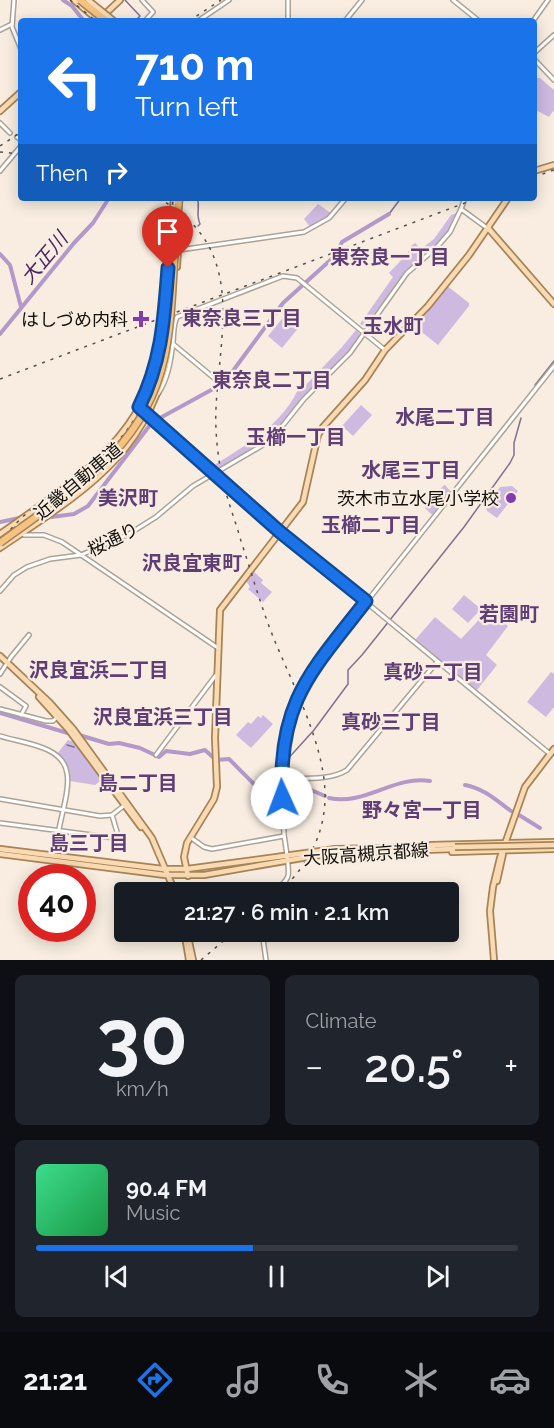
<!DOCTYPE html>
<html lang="en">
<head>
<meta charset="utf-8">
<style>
	:root { --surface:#171b24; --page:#20242c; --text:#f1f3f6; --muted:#9ea1a6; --line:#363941; --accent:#1a73e8 }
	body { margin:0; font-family:Raleway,"Noto Sans JP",sans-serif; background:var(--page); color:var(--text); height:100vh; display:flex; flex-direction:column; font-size:22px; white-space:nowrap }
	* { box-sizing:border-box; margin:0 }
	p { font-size:20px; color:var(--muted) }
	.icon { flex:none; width:33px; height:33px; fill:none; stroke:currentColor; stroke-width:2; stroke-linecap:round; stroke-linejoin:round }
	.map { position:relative; height:960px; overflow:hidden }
	.details { display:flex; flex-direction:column; gap:15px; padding:15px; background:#0d0f14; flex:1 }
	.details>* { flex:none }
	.top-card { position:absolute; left:18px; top:18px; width:519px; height:183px; border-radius:6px; box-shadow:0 3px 15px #0003; background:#1a73e8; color:#fff; overflow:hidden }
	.speed { position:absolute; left:18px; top:864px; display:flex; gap:12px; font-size:30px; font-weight:700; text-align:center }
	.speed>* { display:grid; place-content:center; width:78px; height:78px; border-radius:50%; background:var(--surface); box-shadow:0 3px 15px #0003; line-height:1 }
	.speed .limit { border:9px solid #d22; background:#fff; color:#111 }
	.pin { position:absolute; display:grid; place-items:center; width:51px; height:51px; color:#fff; margin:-62px -26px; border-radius:50% 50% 50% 0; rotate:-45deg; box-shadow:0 0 6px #0007 }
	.pin .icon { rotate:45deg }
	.me { position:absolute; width:66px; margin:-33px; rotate:358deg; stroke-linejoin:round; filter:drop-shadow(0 0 4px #0008) }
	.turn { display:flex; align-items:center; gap:21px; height:126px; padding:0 18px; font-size:27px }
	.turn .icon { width:78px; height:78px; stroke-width:2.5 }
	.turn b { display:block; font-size:42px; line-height:51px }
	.then { display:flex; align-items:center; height:57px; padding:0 18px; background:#0003; gap:12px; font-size:22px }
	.big { font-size:45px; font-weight:600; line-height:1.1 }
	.details .tile { flex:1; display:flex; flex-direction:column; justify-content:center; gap:9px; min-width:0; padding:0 21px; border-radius:9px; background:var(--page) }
	.details .dial { align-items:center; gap:0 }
	.dial b { font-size:78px; line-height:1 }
	.song { display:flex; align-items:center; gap:18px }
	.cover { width:72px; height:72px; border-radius:9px; background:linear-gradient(135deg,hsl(150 70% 55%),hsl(140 70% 35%)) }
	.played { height:6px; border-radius:3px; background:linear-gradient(90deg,var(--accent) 45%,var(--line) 45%) }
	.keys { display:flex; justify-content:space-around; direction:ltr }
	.heat { display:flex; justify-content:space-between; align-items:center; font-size:33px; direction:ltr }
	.details .tiles { flex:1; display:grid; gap:15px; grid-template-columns:1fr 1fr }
	.tile:last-child { grid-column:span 2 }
	.trip { position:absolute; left:114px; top:882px; width:345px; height:60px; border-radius:6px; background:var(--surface); box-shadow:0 3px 15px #0003; font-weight:600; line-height:60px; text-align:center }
	.menu { display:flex; height:96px; justify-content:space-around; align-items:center; background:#090b0e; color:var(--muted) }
	.menu .icon { width:42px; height:42px }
	.menu .active { color:var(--accent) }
	.menu b { font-size:27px; color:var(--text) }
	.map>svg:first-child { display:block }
</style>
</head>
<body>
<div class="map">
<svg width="554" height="960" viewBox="0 0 554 960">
	<rect width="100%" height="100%" fill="#f8ede0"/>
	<g fill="#cebae0">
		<polygon points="537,78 540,78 554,90 554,110 549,117 534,109 534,82"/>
		<polygon points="318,204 332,214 310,227 304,219"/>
		<polygon points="457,213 450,226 450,229 440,242 404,275 365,326 360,324 393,277 389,273 407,254 411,246 415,243 421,249 434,239 451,215"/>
		<polygon points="446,285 469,303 469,306 438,345 413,325 414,322"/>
		<polygon points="286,314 300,326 282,348 268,336"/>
		<path d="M356,330L360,334L349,352L296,405L272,436L255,450L216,470L211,467C244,446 280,427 298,390L300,391L342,347Z"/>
		<polygon points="361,405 372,415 353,436 342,426"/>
		<polygon points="445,485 451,492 433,514 431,514 425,508 443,486"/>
		<polygon points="512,486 518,491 497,518 487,511 486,507 500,487"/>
		<polygon points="253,571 263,580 261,583 272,592 263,602 248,589 250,587 245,579"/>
		<polygon points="464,595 481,609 468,623 452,609"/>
		<polygon points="488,610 508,626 486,655 497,665 477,690 415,640 435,617 461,639"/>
		<polygon points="551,672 554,674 554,707 546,717 527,702"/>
		<polygon points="263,715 273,724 251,748 236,735 248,722 251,724 258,716 261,718"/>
		<polygon points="68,740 75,742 102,780 95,785 70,781 67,767 57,754"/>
	</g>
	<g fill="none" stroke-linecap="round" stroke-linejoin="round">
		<g stroke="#837090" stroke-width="1.5">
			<polyline points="125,0 140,16 135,21"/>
			<path d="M197,198C201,208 195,212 200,224L198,226"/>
			<polyline points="389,214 401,198"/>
			<polyline points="535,385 554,361"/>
			<polyline points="67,745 74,747"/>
			<polyline points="285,762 314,730 348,684 348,670 362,655 464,527 510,463 514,455 514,443 521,418"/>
			<polyline points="257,786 268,780 279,769"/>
		</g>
		<g stroke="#b399c9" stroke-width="4">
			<polyline points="63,0 72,6 84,21"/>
			<polyline points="0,254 10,265 21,307"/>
			<polyline points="0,334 74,243 93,223 109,198"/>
			<polyline points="44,518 74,514 88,506 150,425 160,418 224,383 283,303 336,255 342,242 389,214"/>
			<polyline points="0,522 24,517"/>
			<polyline points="0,713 71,734"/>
			<polyline points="79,735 109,744 119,743 140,748 159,757 166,751 190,754 205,750 216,760 229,759 255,785 279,793"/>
			<path d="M465,785C485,789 496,800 511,811"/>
			<polyline points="285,794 311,790 325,796"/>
			<path d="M329,798C365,806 394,775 430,781"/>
			<polyline points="519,815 540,828"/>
		</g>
		<defs>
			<g id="minor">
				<polyline points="14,0 12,27 21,49"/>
				<polyline points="142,0 153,12 145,21"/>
				<polyline points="288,0 288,21"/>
				<polyline points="453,0 479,21"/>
				<polyline points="198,21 229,0"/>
				<polyline points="345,21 362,0"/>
				<polyline points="533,21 548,0"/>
				<polyline points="0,30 12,24"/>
				<polyline points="534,53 554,35"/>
				<polyline points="534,59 554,80"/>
				<polyline points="0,123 10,133"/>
				<polyline points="17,137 21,140"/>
				<polyline points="0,171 21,146"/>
				<polyline points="461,209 465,198"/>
				<polyline points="179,250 304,232 329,218 346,198"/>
				<polyline points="173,344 220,383"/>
				<path d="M158,394C168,379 171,360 173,342C174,333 173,325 177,317L283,276L297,278L385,350"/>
				<polyline points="148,414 281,532 550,754"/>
				<polyline points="15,523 24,535 44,535 62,542 218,648"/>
				<polyline points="0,591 14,575 27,567 50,559 81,555 129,534 156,517 193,486 263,445 284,424 304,399 350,353 407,273 437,247 450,232 461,209 487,228"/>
				<polyline points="0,674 11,657 29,635"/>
				<polyline points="0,687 26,706 21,715"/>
				<polyline points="0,709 46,721 53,721 57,717"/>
				<path d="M0,736C21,743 63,745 67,773C70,788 62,813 59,829"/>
				<polyline points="156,755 216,675"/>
				<path d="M282,779C301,778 330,781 347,770L437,662"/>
				<polyline points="0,799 100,816 112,815 126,804"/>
				<polyline points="0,823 115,838 117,832 112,815"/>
				<polyline points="190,837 204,847 212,849 284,836"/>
				<path d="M272,892C278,888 286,883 288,876C290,869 285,843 284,834C281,769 277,725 314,668L554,366"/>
				<polyline points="262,932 266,960"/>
			</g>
			<g id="major">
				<polyline points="74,0 99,21"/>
				<polyline points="104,15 120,0"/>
				<polyline points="0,111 21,92"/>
				<polyline points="534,171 554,165"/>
				<polyline points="488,228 554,304"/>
				<polyline points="177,267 178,249"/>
				<polyline points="166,285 174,198"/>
				<path d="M0,534C69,485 148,437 160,346"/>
				<path d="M0,548C81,493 151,454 169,349"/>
				<polyline points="0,656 50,703 74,730 152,838 175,892"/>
				<polyline points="39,697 68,729 141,827"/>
				<polyline points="431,845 554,842"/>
				<polyline points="0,849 163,869 187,869 335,849 433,847"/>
				<polyline points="452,852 554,849"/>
				<polyline points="0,854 165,875 204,875 331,853 455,849"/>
				<polyline points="188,876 184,857 187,843 214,799 217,787 215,738 220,610 303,502 318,435 323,427 365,380 385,350 428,306 469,255 508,198"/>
				<polyline points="497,881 503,854"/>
				<polyline points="187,932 193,960"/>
				<polyline points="185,936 189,960"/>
				<polyline points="494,960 490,911 493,887 500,858 525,787 554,749"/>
			</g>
			<polyline id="highway" points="175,250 179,198"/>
		</defs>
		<use href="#minor" stroke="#ada296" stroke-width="6"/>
		<use href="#major" stroke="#a68457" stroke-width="8"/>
		<use href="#highway" stroke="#a68457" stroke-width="9"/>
		<use href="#minor" stroke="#fff" stroke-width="3"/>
		<use href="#major" stroke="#f9dab3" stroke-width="4.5"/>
		<use href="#highway" stroke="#f5c280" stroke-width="6"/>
		<g stroke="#57514b" stroke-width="1.5" stroke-dasharray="3 6" stroke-linecap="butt">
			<polyline points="70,0 96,21"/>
			<polyline points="189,21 221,0"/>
			<polyline points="0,146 21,132"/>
			<polyline points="0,152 21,154"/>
			<polyline points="534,177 554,170"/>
			<path d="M158,198C247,247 220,327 216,408C215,428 217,447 220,467C224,492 234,516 241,541C252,574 261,607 274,639C293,685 324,744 325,793C326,833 308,866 279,892"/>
			<polyline points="0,379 478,198"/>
			<path d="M0,544C23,506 74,482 107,452C135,427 154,389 160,352C162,334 161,315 163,297C165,265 168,233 173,201"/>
			<polyline points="201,960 234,932"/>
		</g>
		<defs>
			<g id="major-bridge">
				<polyline points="88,0 114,21"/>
				<polyline points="160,346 166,285"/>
				<polyline points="455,847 554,845"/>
			</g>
			<g id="highway-bridge">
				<polyline points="80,0 106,21"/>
				<path d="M0,543C70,491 144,451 164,359C172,324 172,286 175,250"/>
			</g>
		</defs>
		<use href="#major-bridge" stroke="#a68457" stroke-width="8" stroke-linecap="butt"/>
		<use href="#highway-bridge" stroke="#a68457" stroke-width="9" stroke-linecap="butt"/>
		<use href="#major-bridge" stroke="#f9dab3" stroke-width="4.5"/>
		<use href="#highway-bridge" stroke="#f5c280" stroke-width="6"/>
	</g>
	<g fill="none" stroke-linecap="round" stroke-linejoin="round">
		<defs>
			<path id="route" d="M168,268C164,319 162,361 139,407L280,532L366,601C311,672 278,701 282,798"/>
		</defs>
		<use href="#route" stroke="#114b97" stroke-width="15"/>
		<use href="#route" stroke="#1a73e8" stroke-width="10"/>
	</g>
	<g fill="#823caf" stroke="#f8ede0" stroke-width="2">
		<path d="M138 310h6v6h6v6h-6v6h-6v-6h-6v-6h6z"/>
		<circle cx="511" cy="498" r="6"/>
	</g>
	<g text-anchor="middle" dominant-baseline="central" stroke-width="4.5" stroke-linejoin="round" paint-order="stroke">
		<g font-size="18" fill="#14100c" stroke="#f8ede0" text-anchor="end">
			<text x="128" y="319">はしづめ内科</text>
			<text x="499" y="498">茨木市立水尾小学校</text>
		</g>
		<g font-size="18" fill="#14100c" stroke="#f8ede0">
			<text transform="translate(78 481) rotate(-40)">近畿自動車道</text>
			<text transform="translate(113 539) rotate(-26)">桜通り</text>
			<text transform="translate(366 854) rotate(-4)">大阪高槻京都線</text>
		</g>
		<g font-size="20" font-weight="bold" fill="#5f3e78" stroke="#f8ede0">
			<text x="390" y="257">東奈良一丁目</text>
			<text x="242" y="318">東奈良三丁目</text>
			<text x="393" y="326">玉水町</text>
			<text x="272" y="380">東奈良二丁目</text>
			<text x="445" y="417">水尾二丁目</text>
			<text x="296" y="437">玉櫛一丁目</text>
			<text x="411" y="470">水尾三丁目</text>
			<text x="128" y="498">美沢町</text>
			<text x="371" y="525">玉櫛二丁目</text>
			<text x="192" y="563">沢良宜東町</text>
			<text x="509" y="614">若園町</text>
			<text x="99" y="670">沢良宜浜二丁目</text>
			<text x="433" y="672">真砂二丁目</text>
			<text x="163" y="717">沢良宜浜三丁目</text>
			<text x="391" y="722">真砂三丁目</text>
			<text x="138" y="783">島二丁目</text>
			<text x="422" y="810">野々宮一丁目</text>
			<text x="89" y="843">島三丁目</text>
		</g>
		<g font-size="20" font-style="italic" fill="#492661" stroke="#f8ede0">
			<text transform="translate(44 258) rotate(-50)">大正川</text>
		</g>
	</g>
</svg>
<div class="speed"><div class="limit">40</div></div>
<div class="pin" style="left:168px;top:268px;background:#d93025"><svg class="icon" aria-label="arrive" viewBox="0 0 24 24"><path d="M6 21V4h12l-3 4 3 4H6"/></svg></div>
<svg class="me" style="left:282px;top:798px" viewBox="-20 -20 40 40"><circle r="19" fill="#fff"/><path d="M0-13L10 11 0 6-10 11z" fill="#1a73e8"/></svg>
<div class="trip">21:27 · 6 min · 2.1 km</div>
<div class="top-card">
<div class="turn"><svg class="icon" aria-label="left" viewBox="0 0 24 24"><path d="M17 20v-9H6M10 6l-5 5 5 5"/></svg><div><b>710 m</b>Turn left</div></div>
<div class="then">Then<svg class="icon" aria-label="right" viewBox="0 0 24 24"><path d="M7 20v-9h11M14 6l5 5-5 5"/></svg></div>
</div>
</div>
<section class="details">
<div class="tiles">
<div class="tile dial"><b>30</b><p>km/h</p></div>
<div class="tile"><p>Climate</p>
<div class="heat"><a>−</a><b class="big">20.5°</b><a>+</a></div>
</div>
<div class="tile">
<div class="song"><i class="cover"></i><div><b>90.4 FM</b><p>Music</p></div></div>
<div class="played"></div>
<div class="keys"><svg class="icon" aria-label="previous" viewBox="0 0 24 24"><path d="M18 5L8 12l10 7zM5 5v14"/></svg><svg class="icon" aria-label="pause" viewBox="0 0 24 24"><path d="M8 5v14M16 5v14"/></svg><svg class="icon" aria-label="next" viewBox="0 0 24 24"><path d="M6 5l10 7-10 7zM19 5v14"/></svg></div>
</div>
</div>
</section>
<nav class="menu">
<b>21:21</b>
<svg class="icon active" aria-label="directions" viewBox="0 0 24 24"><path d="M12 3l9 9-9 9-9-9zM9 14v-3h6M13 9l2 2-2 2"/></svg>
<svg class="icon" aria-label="music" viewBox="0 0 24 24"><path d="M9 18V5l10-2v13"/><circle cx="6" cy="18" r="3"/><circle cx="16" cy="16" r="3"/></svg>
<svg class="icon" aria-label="phone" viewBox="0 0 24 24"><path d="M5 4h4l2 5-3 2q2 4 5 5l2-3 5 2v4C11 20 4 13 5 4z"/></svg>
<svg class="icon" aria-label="climate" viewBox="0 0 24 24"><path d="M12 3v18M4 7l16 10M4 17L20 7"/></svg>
<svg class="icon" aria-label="car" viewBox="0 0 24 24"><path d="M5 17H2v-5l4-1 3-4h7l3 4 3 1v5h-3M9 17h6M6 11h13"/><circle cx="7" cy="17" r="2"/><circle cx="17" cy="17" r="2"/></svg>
</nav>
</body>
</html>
